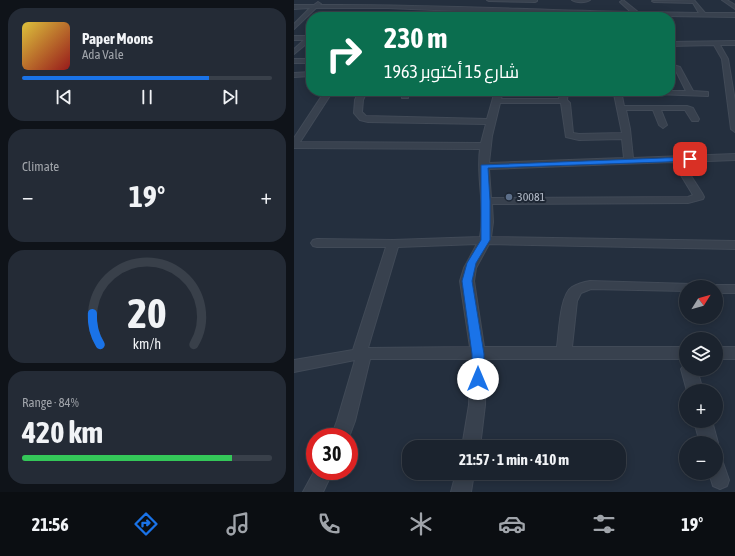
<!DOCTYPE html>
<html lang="en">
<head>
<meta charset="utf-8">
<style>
	:root { --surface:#1b232e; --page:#242b36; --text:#f1f3f6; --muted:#a0a4aa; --line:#39404a; --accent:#1a73e8 }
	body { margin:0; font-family:"Asap Condensed",Cairo,sans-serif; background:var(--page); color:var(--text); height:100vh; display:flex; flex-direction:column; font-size:15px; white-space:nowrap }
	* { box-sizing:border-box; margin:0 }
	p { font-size:13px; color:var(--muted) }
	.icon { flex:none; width:22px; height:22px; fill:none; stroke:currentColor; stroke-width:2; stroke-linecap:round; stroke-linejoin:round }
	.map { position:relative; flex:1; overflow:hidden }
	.details { display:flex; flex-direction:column; gap:8px; padding:8px; background:#0f1319; width:294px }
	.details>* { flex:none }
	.top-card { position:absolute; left:12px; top:12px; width:369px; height:84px; border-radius:16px; box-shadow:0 2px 10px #0003,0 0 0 1px var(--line); background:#0b6e4f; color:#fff; overflow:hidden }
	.needle { width:26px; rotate:53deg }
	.tools { position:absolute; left:385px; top:280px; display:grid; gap:8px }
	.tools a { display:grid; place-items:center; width:44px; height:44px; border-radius:50%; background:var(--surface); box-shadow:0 2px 10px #0003,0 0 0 1px var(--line); font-size:20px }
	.speed { position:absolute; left:12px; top:428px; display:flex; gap:8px; font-size:20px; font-weight:700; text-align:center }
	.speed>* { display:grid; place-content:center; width:52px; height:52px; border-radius:50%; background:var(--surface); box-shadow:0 2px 10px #0003,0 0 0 1px var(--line); line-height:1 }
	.speed .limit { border:6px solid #d22; background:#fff; color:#111 }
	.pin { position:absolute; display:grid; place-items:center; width:34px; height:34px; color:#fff; margin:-17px; border-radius:8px; box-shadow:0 2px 6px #0006 }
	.me { position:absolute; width:44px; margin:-22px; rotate:0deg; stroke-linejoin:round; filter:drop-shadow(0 0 3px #0008) }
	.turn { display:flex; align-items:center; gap:14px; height:84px; padding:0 12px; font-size:18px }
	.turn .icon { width:52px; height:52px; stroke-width:2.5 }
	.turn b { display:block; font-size:28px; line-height:34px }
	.big { font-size:30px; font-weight:700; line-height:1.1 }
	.details .tile { flex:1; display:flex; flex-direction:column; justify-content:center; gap:6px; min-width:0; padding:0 14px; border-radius:16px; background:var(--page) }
	.details .dial { align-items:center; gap:0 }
	.dial svg { height:104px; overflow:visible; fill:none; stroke:var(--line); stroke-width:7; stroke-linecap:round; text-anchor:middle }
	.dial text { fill:var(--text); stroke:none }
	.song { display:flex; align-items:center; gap:12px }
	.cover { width:48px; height:48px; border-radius:6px; background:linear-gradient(135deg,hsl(50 70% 55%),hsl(0 70% 35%)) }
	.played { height:4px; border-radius:2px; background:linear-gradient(90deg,var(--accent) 75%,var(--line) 75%) }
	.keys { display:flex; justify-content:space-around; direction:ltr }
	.heat { display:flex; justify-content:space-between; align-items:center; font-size:22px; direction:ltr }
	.charge { height:6px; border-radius:3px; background:linear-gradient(90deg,#34c759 84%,var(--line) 0) }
	.trip { position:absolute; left:108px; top:440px; width:224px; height:40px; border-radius:16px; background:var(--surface); box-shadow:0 2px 10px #0003,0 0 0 1px var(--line); font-weight:700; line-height:40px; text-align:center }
	.dock { display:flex; height:64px; justify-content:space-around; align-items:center; background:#0b0e12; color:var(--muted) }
	.dock .icon { width:28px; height:28px }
	.dock .selected { color:var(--accent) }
	.dock b { font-size:18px; color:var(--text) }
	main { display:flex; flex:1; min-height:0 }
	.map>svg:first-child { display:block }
</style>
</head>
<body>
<main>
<section class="details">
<div class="tile">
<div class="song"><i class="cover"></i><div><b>Paper Moons</b><p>Ada Vale</p></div></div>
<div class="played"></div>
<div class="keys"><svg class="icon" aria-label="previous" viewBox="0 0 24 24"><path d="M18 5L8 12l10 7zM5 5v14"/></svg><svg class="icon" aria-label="pause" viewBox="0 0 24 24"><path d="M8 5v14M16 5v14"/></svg><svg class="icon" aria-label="next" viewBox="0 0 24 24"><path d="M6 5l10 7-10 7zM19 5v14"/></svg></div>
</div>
<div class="tile"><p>Climate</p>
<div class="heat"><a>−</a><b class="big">19°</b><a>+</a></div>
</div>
<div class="tile dial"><svg viewBox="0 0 100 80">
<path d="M14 69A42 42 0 1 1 86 69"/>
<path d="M14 69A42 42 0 0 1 8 45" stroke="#1a73e8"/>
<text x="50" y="56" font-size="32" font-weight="700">20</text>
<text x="50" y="72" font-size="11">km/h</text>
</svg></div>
<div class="tile"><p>Range · 84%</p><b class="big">420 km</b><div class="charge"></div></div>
</section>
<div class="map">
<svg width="441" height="492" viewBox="0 0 441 492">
	<rect width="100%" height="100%" fill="#242f3e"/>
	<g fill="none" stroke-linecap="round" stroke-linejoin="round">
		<defs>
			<g id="minor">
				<polygon points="193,0 243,0 243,1 241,2 195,1"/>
				<path d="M278,0H296C292,3 282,3 278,0Z"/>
				<path d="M329,0L344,12L405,13L399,3L360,2L358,1L400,0L411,13H441V17L235,14L94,8H22L0,29V24L16,8L0,9V5H20L24,2L27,4L26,5C130,4 233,10 337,12L327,3L326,2Z"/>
				<polygon points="428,0 433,0 441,5 441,9"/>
				<polygon points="0,36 17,36 17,40 0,54 0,49 10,40 0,40"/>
				<polygon points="441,41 441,45 426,45 434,59 441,101 441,132 437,129 428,59 420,45 376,46 376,42"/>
				<rect x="0" y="59" width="17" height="4"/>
				<polygon points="376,64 386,67 399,91 414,92 414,96 336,93 335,91 392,91 381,69 376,68"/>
				<polygon points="17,72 17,76 0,77 0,73"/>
				<path d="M31,91H39L6,142L187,143L192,124L74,122L66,120L60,113L61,100L65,91H73L69,100L68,112L72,116L193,119L201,91H209L207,99H265L266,91H274L273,100L276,103L279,133L285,134L328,133L320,94L299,93L295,91H327L330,106H393L399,108L405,119L404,121H398L391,110H367L373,125L369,128L365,125L359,110H332L336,129L339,158L441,154V160L388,162L408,193L410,197L409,199L394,203L198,204L199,222L197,237L441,241V249L195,244L182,268L180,281L190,347H263C265,333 266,294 278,287C283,284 290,282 296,281L397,284L399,287H392V291L297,289L287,293L283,301L278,347H392V359H192L191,405L186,447H168L175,405L176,359H76L61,421L55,437H37L43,421L61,360L0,372V360L59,350L92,247H23L19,246L17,243L19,240L23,239L99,240L186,237C192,208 182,178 186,149L0,148V138ZM206,103H267L272,137L285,140L328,139L330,158L195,163L198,136ZM379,162L399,195L394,197L197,198L195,169ZM183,244L170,268L166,281L176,347L74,348L104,247Z"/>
				<polygon points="107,91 115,91 114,98 108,98"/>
				<polygon points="422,285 441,285 441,293 422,293 422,287 417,287"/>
				<rect x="422" y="347" width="19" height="12"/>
				<polygon points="392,364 392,369 403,369 409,391 393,391 387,369 390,365"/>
				<polygon points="400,421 418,421 424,443 422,447 422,443 406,443"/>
				<polygon points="422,458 428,460 435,480 433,486 426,489 419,486 415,473 422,473"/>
				<polygon points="21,470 21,471 39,471 29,492 9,492"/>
				<polygon points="162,473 180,473 177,492 157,492"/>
			</g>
		</defs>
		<use href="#minor" stroke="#414a57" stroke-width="2"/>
		<use href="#minor" fill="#38414e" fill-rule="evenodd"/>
	</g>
	<polygon fill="#1a73e8" stroke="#114b97" points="396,157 400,159 399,161 194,168 196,201 196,240 182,263 178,281 190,354 190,379 188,382 184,384 179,382 178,379 178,354 168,281 173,263 187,240 187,165"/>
	<circle fill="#5c6f8a" stroke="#1d2633" stroke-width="1.5" cx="215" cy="197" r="4"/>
	<g text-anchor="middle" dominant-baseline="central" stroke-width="4" stroke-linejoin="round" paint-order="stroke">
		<g font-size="12" fill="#b4bcc9" stroke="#1d2633" text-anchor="start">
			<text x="223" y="197">30081</text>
		</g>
	</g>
</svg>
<div class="tools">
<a><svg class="needle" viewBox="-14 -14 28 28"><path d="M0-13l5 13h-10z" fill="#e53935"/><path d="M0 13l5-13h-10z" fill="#a0a4aa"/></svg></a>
<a><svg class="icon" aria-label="layers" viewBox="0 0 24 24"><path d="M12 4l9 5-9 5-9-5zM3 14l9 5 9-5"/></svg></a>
<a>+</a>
<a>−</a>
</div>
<div class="speed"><div class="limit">30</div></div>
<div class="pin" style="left:396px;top:159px;background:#d93025"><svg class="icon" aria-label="arrive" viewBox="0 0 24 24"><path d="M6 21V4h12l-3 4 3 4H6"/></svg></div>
<svg class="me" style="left:184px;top:379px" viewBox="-20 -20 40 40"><circle r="19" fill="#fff"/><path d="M0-13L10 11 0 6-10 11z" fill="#1a73e8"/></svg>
<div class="trip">21:57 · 1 min · 410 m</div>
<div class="top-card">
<div class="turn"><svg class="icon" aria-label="right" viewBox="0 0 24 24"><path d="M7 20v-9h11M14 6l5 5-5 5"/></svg><div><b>230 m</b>شارع 15 أكتوبر 1963</div></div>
</div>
</div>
</main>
<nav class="dock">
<b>21:56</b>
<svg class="icon selected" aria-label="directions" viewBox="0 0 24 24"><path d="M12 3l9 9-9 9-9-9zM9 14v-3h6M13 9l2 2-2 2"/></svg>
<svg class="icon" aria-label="music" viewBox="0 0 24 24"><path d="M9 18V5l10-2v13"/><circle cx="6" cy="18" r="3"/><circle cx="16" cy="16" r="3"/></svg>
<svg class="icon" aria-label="phone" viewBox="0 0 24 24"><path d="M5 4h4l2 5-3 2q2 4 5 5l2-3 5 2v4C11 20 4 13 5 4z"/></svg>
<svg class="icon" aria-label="climate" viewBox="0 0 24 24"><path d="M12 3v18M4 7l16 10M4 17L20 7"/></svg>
<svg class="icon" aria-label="car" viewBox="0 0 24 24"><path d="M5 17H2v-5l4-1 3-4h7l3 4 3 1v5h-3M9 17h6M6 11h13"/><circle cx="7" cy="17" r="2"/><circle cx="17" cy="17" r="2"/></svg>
<svg class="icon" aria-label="filters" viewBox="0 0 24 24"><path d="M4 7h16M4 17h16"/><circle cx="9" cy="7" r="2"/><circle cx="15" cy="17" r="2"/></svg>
<b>19°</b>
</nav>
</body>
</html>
